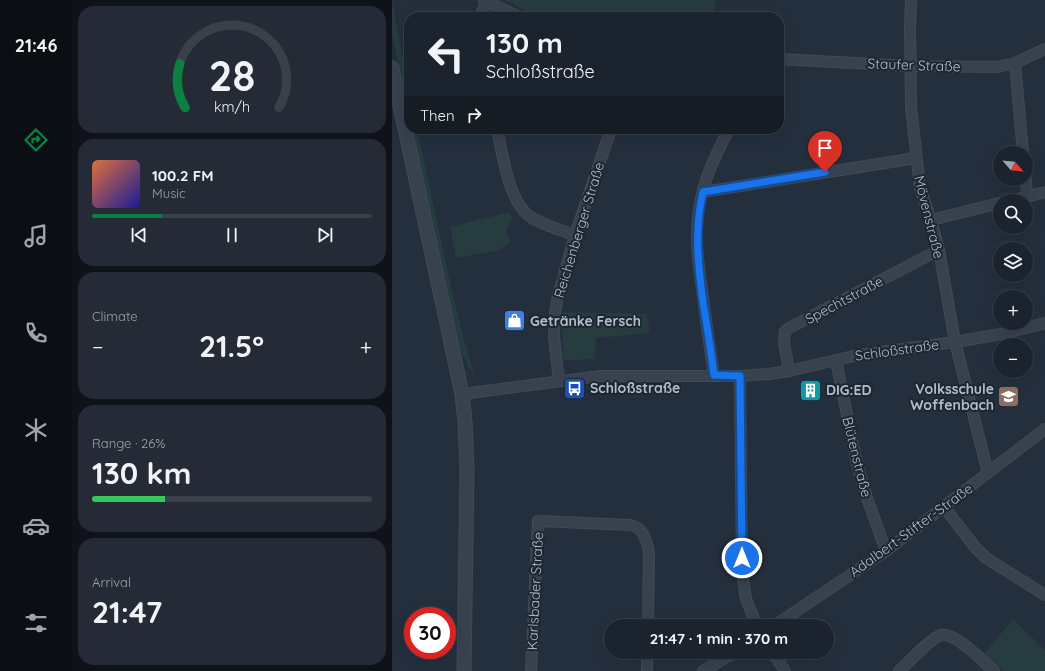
<!DOCTYPE html>
<html lang="en">
<head>
<meta charset="utf-8">
<style>
	:root { --surface:#1b232e; --page:#242b36; --text:#f1f3f6; --muted:#a0a4aa; --line:#39404a; --accent:#0b8043 }
	body { margin:0; font-family:Quicksand,sans-serif; background:var(--page); color:var(--text); height:100vh; display:flex; flex-direction:column; font-size:15px; white-space:nowrap }
	* { box-sizing:border-box; margin:0 }
	p { font-size:13px; color:var(--muted) }
	.icon { flex:none; width:22px; height:22px; fill:none; stroke:currentColor; stroke-width:2; stroke-linecap:round; stroke-linejoin:round }
	.map { position:relative; flex:1; overflow:hidden }
	.sheet { display:flex; flex-direction:column; gap:6px; padding:6px; background:#0f1319; width:320px }
	.sheet>* { flex:none }
	.guide { position:absolute; left:12px; top:12px; width:380px; height:122px; border-radius:16px; box-shadow:0 4px 16px #0002,0 0 0 1px var(--line); background:#1b232e; color:var(--text); overflow:hidden }
	.needle { width:26px; rotate:117deg }
	.controls { position:absolute; left:601px; top:146px; display:grid; gap:8px }
	.controls a { display:grid; place-items:center; width:40px; height:40px; border-radius:50%; background:var(--surface); box-shadow:0 4px 16px #0002,0 0 0 1px var(--line); font-size:20px }
	.speed { position:absolute; left:12px; top:607px; display:flex; gap:8px; font-size:20px; font-weight:700; text-align:center }
	.speed>* { display:grid; place-content:center; width:52px; height:52px; border-radius:50%; background:var(--surface); box-shadow:0 4px 16px #0002,0 0 0 1px var(--line); line-height:1 }
	.speed .limit { border:6px solid #d22; background:#fff; color:#111 }
	.pin { position:absolute; display:grid; place-items:center; width:34px; height:34px; color:#fff; margin:-41px -17px; border-radius:50% 50% 50% 0; rotate:-45deg; box-shadow:0 0 4px #0007 }
	.pin .icon { rotate:45deg }
	.me { position:absolute; width:44px; margin:-22px; rotate:0deg; stroke-linejoin:round; filter:drop-shadow(0 0 3px #0008) }
	.turn { display:flex; align-items:center; gap:14px; height:84px; padding:0 16px; font-size:18px }
	.turn .icon { width:52px; height:52px; stroke-width:2.5 }
	.turn b { display:block; font-size:28px; line-height:34px }
	.then { display:flex; align-items:center; height:38px; padding:0 16px; background:#0003; gap:8px; font-size:15px }
	.big { font-size:30px; font-weight:700; line-height:1.1 }
	.sheet .tile { flex:1; display:flex; flex-direction:column; justify-content:center; gap:6px; min-width:0; padding:0 14px; border-radius:16px; background:var(--page) }
	.sheet .dial { align-items:center; gap:0 }
	.dial svg { height:104px; overflow:visible; fill:none; stroke:var(--line); stroke-width:7; stroke-linecap:round; text-anchor:middle }
	.dial text { fill:var(--text); stroke:none }
	.song { display:flex; align-items:center; gap:12px }
	.cover { width:48px; height:48px; border-radius:6px; background:linear-gradient(135deg,hsl(20 70% 55%),hsl(240 70% 35%)) }
	.played { height:4px; border-radius:2px; background:linear-gradient(90deg,var(--accent) 25%,var(--line) 25%) }
	.keys { display:flex; justify-content:space-around; direction:ltr }
	.heat { display:flex; justify-content:space-between; align-items:center; font-size:22px; direction:ltr }
	.charge { height:6px; border-radius:3px; background:linear-gradient(90deg,#34c759 26%,var(--line) 0) }
	.trip { position:absolute; left:212px; top:619px; width:230px; height:40px; border-radius:20px; background:var(--surface); box-shadow:0 4px 16px #0002,0 0 0 1px var(--line); font-weight:700; line-height:40px; text-align:center }
	main { display:flex; flex:1; min-height:0 }
	.dock { display:flex; flex-direction:column; width:72px; justify-content:space-around; align-items:center; background:#0b0e12; color:var(--muted) }
	.dock .icon { width:28px; height:28px }
	.dock .on { color:var(--accent) }
	.dock b { font-size:18px; color:var(--text) }
	.map>svg:first-child { display:block }
</style>
</head>
<body>
<main>
<nav class="dock">
<b>21:46</b>
<svg class="icon on" aria-label="directions" viewBox="0 0 24 24"><path d="M12 3l9 9-9 9-9-9zM9 14v-3h6M13 9l2 2-2 2"/></svg>
<svg class="icon" aria-label="music" viewBox="0 0 24 24"><path d="M9 18V5l10-2v13"/><circle cx="6" cy="18" r="3"/><circle cx="16" cy="16" r="3"/></svg>
<svg class="icon" aria-label="phone" viewBox="0 0 24 24"><path d="M5 4h4l2 5-3 2q2 4 5 5l2-3 5 2v4C11 20 4 13 5 4z"/></svg>
<svg class="icon" aria-label="climate" viewBox="0 0 24 24"><path d="M12 3v18M4 7l16 10M4 17L20 7"/></svg>
<svg class="icon" aria-label="car" viewBox="0 0 24 24"><path d="M5 17H2v-5l4-1 3-4h7l3 4 3 1v5h-3M9 17h6M6 11h13"/><circle cx="7" cy="17" r="2"/><circle cx="17" cy="17" r="2"/></svg>
<svg class="icon" aria-label="filters" viewBox="0 0 24 24"><path d="M4 7h16M4 17h16"/><circle cx="9" cy="7" r="2"/><circle cx="15" cy="17" r="2"/></svg>
</nav>
<section class="sheet">
<div class="tile dial"><svg viewBox="0 0 100 80">
<path d="M14 69A42 42 0 1 1 86 69"/>
<path d="M14 69A42 42 0 0 1 10 35" stroke="#0b8043"/>
<text x="50" y="56" font-size="32" font-weight="700">28</text>
<text x="50" y="72" font-size="11">km/h</text>
</svg></div>
<div class="tile">
<div class="song"><i class="cover"></i><div><b>100.2 FM</b><p>Music</p></div></div>
<div class="played"></div>
<div class="keys"><svg class="icon" aria-label="previous" viewBox="0 0 24 24"><path d="M18 5L8 12l10 7zM5 5v14"/></svg><svg class="icon" aria-label="pause" viewBox="0 0 24 24"><path d="M8 5v14M16 5v14"/></svg><svg class="icon" aria-label="next" viewBox="0 0 24 24"><path d="M6 5l10 7-10 7zM19 5v14"/></svg></div>
</div>
<div class="tile"><p>Climate</p>
<div class="heat"><a>−</a><b class="big">21.5°</b><a>+</a></div>
</div>
<div class="tile"><p>Range · 26%</p><b class="big">130 km</b><div class="charge"></div></div>
<div class="tile"><p>Arrival</p><b class="big">21:47</b></div>
</section>
<div class="map">
<svg width="653" height="671" viewBox="0 0 653 671">
	<rect width="100%" height="100%" fill="#242f3e"/>
	<g fill="#263c3f">
		<polygon points="0,0 17,91 17,114 0,35"/>
		<polygon points="112,0 324,0 322,14 344,17 146,17"/>
		<path d="M20,129H25L58,282L69,329L82,374C65,354 61,316 55,291C43,237 31,183 20,129Z"/>
		<path d="M118,212L120,219C114,229 112,231 119,241L108,250L64,258L58,227Z"/>
		<polygon points="170,312 255,314 258,333 204,338 202,359 171,361"/>
		<polygon points="621,619 653,650 653,671 611,671 592,654"/>
	</g>
	<g fill="none" stroke-linecap="round" stroke-linejoin="round">
		<defs>
			<g id="minor">
				<polyline points="92,0 127,17"/>
				<polyline points="519,0 518,27 519,107 528,188 539,220 547,250 563,342 596,473"/>
				<polyline points="88,17 94,1"/>
				<polyline points="387,59 519,66 605,67 623,63 653,49"/>
				<polyline points="623,63 631,153"/>
				<path d="M105,129C111,155 116,203 140,218C154,226 168,230 183,235"/>
				<polyline points="634,179 635,197"/>
				<polyline points="311,192 524,158"/>
				<polyline points="618,201 653,192"/>
				<polyline points="539,220 608,203"/>
				<polyline points="444,361 465,464 475,498 494,551"/>
				<polyline points="397,371 392,343 393,331 397,328 547,250"/>
				<path d="M322,375C318,349 314,323 311,297C307,268 302,238 307,209C311,180 324,154 337,129"/>
				<polyline points="348,376 350,573 354,599 365,626"/>
				<polyline points="167,381 162,337 163,313 166,296 183,235 219,129"/>
				<polyline points="70,394 209,376 348,376 377,374 397,371 466,355 563,342 609,334 653,323"/>
				<polyline points="552,507 583,547 594,558 653,595"/>
				<polyline points="382,626 494,551 653,429"/>
				<polyline points="380,652 393,671"/>
				<path d="M139,671L146,521L238,525C252,528 255,541 257,553L256,626"/>
				<polyline points="255,671 255,652"/>
				<polyline points="311,671 343,652"/>
				<path d="M507,671C516,663 539,638 549,635C564,632 591,662 602,671"/>
			</g>
			<polyline id="tertiary" points="0,68 70,394 73,421 75,469 72,671"/>
		</defs>
		<use href="#minor" stroke="#414a57" stroke-width="12"/>
		<use href="#tertiary" stroke="#414a57" stroke-width="15"/>
		<use href="#minor" stroke="#38414e" stroke-width="10"/>
		<use href="#tertiary" stroke="#38414e" stroke-width="13"/>
	</g>
	<g fill="none" stroke-linecap="round" stroke-linejoin="round">
		<defs>
			<path id="route" d="M350,558L348,376L322,375C319,351 315,326 311,302C306,265 302,229 311,192L433,172"/>
		</defs>
		<use href="#route" stroke="#114b97" stroke-width="10"/>
		<use href="#route" stroke="#1a73e8" stroke-width="7"/>
	</g>
	<defs>
		<symbol id="shop-square" viewBox="-11 -11 22 22"><rect x="-9" y="-9" width="18" height="18" rx="4" fill="#3f7fe0" stroke="#1d2633"/><path d="M-5-2.5h2.3a2.7 3.5 0 0 1 5.4 0H5L5.5 6h-11ZM-1.5-2.5h3a1.5 2.3 0 0 0-3 0Z" fill="#fff"/></symbol>
		<symbol id="bus-square" viewBox="-11 -11 22 22"><rect x="-9" y="-9" width="18" height="18" rx="4" fill="#1a4fb4" stroke="#1d2633"/><path d="M-5-6H5V4H4V6H2V4H-2V6H-4V4H-5ZM-3.5-4V0h7V-4ZM-3.5 1.2v1.5H-2V1.2ZM2 1.2v1.5H3.5V1.2Z" fill="#fff"/></symbol>
		<symbol id="building-square" viewBox="-11 -11 22 22"><rect x="-9" y="-9" width="18" height="18" rx="4" fill="#0f9aa8" stroke="#1d2633"/><path d="M-4-6H4V6H1V3H-1V6H-4ZM-2.5-4.3h1.7v1.8h-1.7ZM.8-4.3h1.7v1.8H.8ZM-2.5-1h1.7V.8h-1.7ZM.8-1h1.7V.8H.8Z" fill="#fff"/></symbol>
		<symbol id="school-square" viewBox="-11 -11 22 22"><rect x="-9" y="-9" width="18" height="18" rx="4" fill="#8d6e63" stroke="#1d2633"/><path d="M0-5L7-2L0 1L-7-2ZM-4 1L0 2.5L4 1V4Q0 6-4 4Z" fill="#fff"/></symbol>
	</defs>
	<g fill-rule="evenodd">
		<use href="#shop-square" x="110" y="308" width="25" height="25"/>
		<use href="#bus-square" x="170" y="376" width="25" height="25"/>
		<use href="#building-square" x="406" y="378" width="25" height="25"/>
		<use href="#school-square" x="604" y="384" width="25" height="25"/>
	</g>
	<g text-anchor="middle" dominant-baseline="central" stroke-width="4" stroke-linejoin="round" paint-order="stroke">
		<g font-size="14" fill="#b4bcc9" stroke="#1d2633">
			<text transform="translate(522 65) rotate(2)">Staufer Straße</text>
			<text transform="translate(537 217) rotate(76)">Mövenstraße</text>
			<text transform="translate(187 230) rotate(-73)">Reichenberger Straße</text>
			<text transform="translate(452 300) rotate(-28)">Spechtstraße</text>
			<text transform="translate(505 350) rotate(-8)">Schloßstraße</text>
			<text transform="translate(465 457) rotate(76)">Blütenstraße</text>
			<text transform="translate(519 530) rotate(-36)">Adalbert-Stifter-Straße</text>
			<text transform="translate(143 591) rotate(-87)">Karlsbader Straße</text>
		</g>
		<g font-size="14" font-weight="bold" fill="#b4bcc9" stroke="#1d2633" text-anchor="start">
			<text x="138" y="321">Getränke Fersch</text>
			<text x="198" y="388">Schloßstraße</text>
			<text x="602" y="389" text-anchor="end">Volksschule<tspan x="602" dy="16">Woffenbach</tspan></text>
			<text x="434" y="390">DIG:ED</text>
		</g>
	</g>
</svg>
<div class="controls">
<a><svg class="needle" viewBox="-14 -14 28 28"><path d="M0-13l5 13h-10z" fill="#e53935"/><path d="M0 13l5-13h-10z" fill="#a0a4aa"/></svg></a>
<a><svg class="icon" aria-label="search" viewBox="0 0 24 24"><circle cx="10" cy="10" r="6"/><path d="M15 15l6 6"/></svg></a>
<a><svg class="icon" aria-label="layers" viewBox="0 0 24 24"><path d="M12 4l9 5-9 5-9-5zM3 14l9 5 9-5"/></svg></a>
<a>+</a>
<a>−</a>
</div>
<div class="speed"><div class="limit">30</div></div>
<div class="pin" style="left:433px;top:172px;background:#d93025"><svg class="icon" aria-label="arrive" viewBox="0 0 24 24"><path d="M6 21V4h12l-3 4 3 4H6"/></svg></div>
<svg class="me" style="left:350px;top:558px" viewBox="-20 -20 40 40"><circle r="17" fill="#1a73e8" stroke="#fff" stroke-width="3"/><path d="M0-11L8 9 0 5-8 9z" fill="#fff"/></svg>
<div class="trip">21:47 · 1 min · 370 m</div>
<div class="guide">
<div class="turn"><svg class="icon" aria-label="left" viewBox="0 0 24 24"><path d="M17 20v-9H6M10 6l-5 5 5 5"/></svg><div><b>130 m</b>Schloßstraße</div></div>
<div class="then">Then<svg class="icon" aria-label="right" viewBox="0 0 24 24"><path d="M7 20v-9h11M14 6l5 5-5 5"/></svg></div>
</div>
</div>
</main>
</body>
</html>
